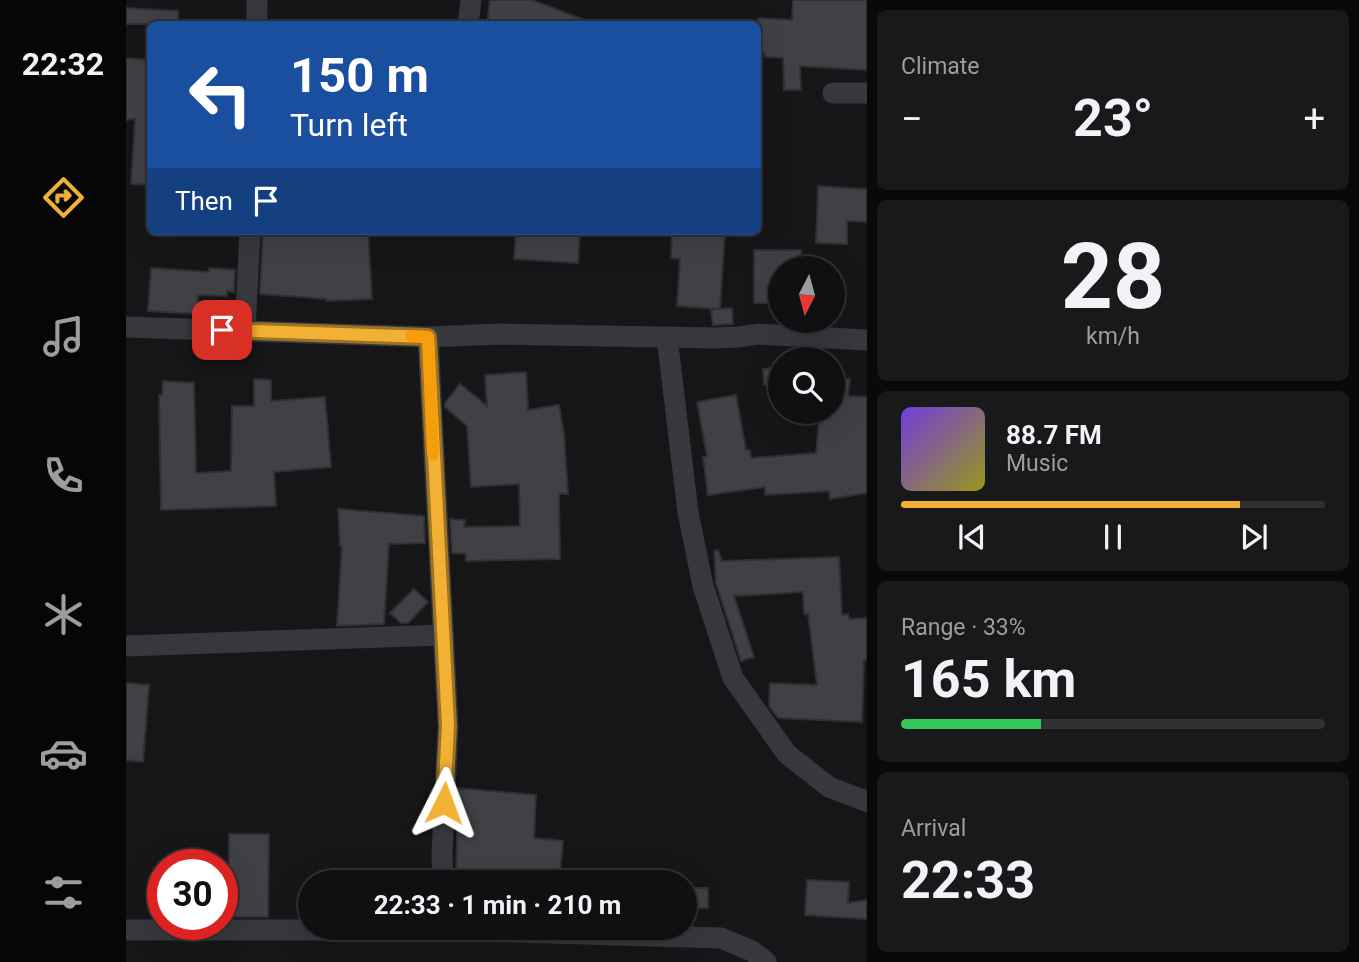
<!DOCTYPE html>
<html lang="en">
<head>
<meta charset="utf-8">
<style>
	:root { --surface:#101012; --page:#19191b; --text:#f1f3f6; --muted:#9c9d9f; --line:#303032; --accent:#f2b134 }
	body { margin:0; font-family:Roboto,sans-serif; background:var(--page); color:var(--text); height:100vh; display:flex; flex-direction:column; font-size:26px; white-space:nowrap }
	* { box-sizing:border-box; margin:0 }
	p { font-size:23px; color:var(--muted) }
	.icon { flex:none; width:38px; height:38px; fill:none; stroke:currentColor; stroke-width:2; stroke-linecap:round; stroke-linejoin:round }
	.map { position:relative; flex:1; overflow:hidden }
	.side { display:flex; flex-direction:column; gap:10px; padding:10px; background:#09090a; width:492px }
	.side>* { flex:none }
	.top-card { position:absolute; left:21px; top:21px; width:614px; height:214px; border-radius:10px; box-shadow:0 7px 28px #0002,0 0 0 2px var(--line); background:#1a4fa0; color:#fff; overflow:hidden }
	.needle { width:46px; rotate:186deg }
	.controls { position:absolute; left:642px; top:256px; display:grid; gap:14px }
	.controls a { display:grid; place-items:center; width:77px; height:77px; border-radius:50%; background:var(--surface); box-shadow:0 7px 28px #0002,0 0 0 2px var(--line); font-size:35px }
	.speed { position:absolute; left:21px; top:849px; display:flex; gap:14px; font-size:35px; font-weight:700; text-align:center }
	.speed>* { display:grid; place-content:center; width:91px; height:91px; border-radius:50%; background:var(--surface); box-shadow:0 7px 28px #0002,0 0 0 2px var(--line); line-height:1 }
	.speed .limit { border:10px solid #d22; background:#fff; color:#111 }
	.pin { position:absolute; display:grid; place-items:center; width:60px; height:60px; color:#fff; margin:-30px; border-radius:14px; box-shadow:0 4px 10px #0006 }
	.me { position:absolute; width:77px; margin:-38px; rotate:3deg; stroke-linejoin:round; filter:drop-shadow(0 0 5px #0008) }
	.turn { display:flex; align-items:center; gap:24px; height:147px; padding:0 28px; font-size:32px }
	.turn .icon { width:91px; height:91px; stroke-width:2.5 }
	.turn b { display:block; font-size:49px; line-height:60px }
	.then { display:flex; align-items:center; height:66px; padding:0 28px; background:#0003; gap:14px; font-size:26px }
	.big { font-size:52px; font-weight:700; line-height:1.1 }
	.side .card { flex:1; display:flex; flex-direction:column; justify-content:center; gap:10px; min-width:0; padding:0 24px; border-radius:10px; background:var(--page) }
	.side .dial { align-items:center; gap:0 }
	.dial b { font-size:91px; line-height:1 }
	.song { display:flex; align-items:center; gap:21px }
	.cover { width:84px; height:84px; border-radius:10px; background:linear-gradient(135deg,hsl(260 70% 55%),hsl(60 70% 35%)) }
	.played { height:7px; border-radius:4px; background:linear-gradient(90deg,var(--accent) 80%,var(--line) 80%) }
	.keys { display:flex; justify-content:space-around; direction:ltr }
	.heat { display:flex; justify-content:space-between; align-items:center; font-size:38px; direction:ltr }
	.charge { height:10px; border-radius:5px; background:linear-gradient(90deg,#34c759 33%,var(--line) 0) }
	.trip { position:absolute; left:172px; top:870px; width:399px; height:70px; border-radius:35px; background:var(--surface); box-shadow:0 7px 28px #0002,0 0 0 2px var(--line); font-weight:700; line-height:70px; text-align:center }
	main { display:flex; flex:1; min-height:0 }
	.tabs { display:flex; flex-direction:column; width:126px; justify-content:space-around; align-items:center; background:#060607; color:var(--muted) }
	.tabs .icon { width:49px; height:49px }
	.tabs .current { color:var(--accent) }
	.tabs b { font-size:32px; color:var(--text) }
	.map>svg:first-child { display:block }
</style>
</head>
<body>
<main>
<nav class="tabs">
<b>22:32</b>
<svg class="icon current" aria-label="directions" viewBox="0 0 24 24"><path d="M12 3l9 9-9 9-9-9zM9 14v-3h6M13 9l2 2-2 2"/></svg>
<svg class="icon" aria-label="music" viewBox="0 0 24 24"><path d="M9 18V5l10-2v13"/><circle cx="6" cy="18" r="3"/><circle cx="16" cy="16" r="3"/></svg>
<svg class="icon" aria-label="phone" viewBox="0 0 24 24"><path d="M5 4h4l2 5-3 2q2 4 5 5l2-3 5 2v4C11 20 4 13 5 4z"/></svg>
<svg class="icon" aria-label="climate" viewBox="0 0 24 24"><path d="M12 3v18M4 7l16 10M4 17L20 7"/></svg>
<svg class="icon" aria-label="car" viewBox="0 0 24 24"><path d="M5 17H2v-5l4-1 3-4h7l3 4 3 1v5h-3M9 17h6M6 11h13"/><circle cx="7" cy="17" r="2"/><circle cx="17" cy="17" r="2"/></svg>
<svg class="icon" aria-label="filters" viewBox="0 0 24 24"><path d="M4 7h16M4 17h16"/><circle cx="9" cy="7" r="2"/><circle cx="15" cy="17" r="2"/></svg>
</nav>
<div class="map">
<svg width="742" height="962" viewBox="0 0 742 962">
	<rect width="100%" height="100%" fill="#161618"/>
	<g fill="#404145" stroke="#303034" stroke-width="2">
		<polygon points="364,0 406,0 467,23 466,24 361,24"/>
		<polygon points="667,0 741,0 741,70 674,66 675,90 658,90 657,58 639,57 639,53 632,51 632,18 666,20"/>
		<polygon points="0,8 52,11 52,24 0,24"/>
		<polygon points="0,58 24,60 24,185 5,184 9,119 0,120"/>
		<polygon points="692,186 741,189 741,222 721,221 721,244 690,243"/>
		<polygon points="137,231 242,231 246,299 201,301 201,299 134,294"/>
		<polygon points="390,231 454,231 452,263 388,259"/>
		<polygon points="546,231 599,231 594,309 606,308 607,324 587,325 585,310 593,309 551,306 554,259 545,258"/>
		<polygon points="628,250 675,250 675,268 654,268 654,303 628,303"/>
		<polygon points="25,268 83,272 83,268 109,270 108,292 101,291 101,296 72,295 70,314 22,311"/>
		<polygon points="654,367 654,384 638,385 637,369"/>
		<polygon points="400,372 402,410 433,405 438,434 442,494 433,494 434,559 340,561 340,554 326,553 324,519 339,520 338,527 394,526 393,484 345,487 341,426 319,407 319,403 334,384 361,406 359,375"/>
		<polygon points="707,377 724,379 722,396 741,397 741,493 704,499 703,491 639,495 639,487 582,495 577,457 581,456 571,402 610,395 620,450 624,450 625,458 690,453 694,411 707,411"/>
		<polygon points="128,379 145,380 145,401 199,397 205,467 148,472 150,506 35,510 33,395 36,395 37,381 68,383 70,473 105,471 106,406 128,406"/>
		<polygon points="212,509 298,516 299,543 263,544 258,624 211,626 216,546 214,546"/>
		<polygon points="592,550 596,561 713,557 716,615 722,614 723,619 741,618 741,659 738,660 736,722 652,718 643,706 644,683 691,685 682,614 678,614 677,592 608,596 628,657 615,661 590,583 588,551"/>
		<polygon points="288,589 302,602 282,623 275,623 264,613"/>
		<polygon points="0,683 23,685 17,762 0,760"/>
		<polygon points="332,788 410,795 408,838 437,841 433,882 330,882"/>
		<polygon points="103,834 143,834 142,917 108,917 108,905 103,905"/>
		<polygon points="681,880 723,882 722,903 741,900 741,919 679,915"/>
		<polygon points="558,888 582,888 582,908 558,909"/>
	</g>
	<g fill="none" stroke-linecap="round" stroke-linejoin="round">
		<g stroke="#37383d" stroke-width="21">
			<polyline points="131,24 131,0"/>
			<polyline points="342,24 345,0"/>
			<polyline points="707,93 742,93"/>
			<polyline points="0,327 302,337 374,334 589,338 613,337 632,334 742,340"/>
			<polyline points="119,331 124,231"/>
			<polyline points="302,337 322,726 316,855 317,882"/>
			<polyline points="541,337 562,512 577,586 607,678 661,754 703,787 742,802"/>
			<polyline points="0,646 317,635"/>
			<polyline points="0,930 319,930 595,938 626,951 640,962"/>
		</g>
	</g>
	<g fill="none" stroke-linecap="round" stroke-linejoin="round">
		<defs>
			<polyline id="route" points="96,330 302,337 322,726 318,803"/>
		</defs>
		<use href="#route" stroke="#9d7322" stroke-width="18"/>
		<use href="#route" stroke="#f2b134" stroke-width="12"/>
		<polyline stroke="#f59e0b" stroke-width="12" points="285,336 302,337 307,454"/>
	</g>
</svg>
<div class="controls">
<a><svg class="needle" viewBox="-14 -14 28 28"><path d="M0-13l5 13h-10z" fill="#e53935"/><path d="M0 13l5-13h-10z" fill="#9c9d9f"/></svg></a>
<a><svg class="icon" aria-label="search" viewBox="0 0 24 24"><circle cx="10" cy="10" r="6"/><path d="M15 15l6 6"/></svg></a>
</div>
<div class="speed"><div class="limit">30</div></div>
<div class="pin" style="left:96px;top:330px;background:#d93025"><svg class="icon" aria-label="arrive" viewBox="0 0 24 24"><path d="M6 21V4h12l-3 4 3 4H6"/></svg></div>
<svg class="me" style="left:318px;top:803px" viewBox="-20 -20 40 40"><path d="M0-17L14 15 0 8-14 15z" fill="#f2b134" stroke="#fff" stroke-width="4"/></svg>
<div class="trip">22:33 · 1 min · 210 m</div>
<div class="top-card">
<div class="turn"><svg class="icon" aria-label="left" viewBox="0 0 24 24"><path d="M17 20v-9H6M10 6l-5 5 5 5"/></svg><div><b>150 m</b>Turn left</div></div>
<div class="then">Then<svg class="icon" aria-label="arrive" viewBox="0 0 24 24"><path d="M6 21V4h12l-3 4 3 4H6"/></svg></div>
</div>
</div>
<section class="side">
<div class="card"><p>Climate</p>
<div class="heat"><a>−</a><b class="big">23°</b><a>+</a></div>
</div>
<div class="card dial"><b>28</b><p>km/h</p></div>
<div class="card">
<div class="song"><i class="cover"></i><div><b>88.7 FM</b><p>Music</p></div></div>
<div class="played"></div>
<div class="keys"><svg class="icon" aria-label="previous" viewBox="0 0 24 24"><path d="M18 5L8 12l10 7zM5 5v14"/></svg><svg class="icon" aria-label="pause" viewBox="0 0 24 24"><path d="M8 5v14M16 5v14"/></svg><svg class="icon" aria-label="next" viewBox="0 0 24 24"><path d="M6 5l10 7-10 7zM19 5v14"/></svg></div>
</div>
<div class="card"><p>Range · 33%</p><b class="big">165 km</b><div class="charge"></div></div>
<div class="card"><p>Arrival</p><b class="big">22:33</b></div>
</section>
</main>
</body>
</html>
